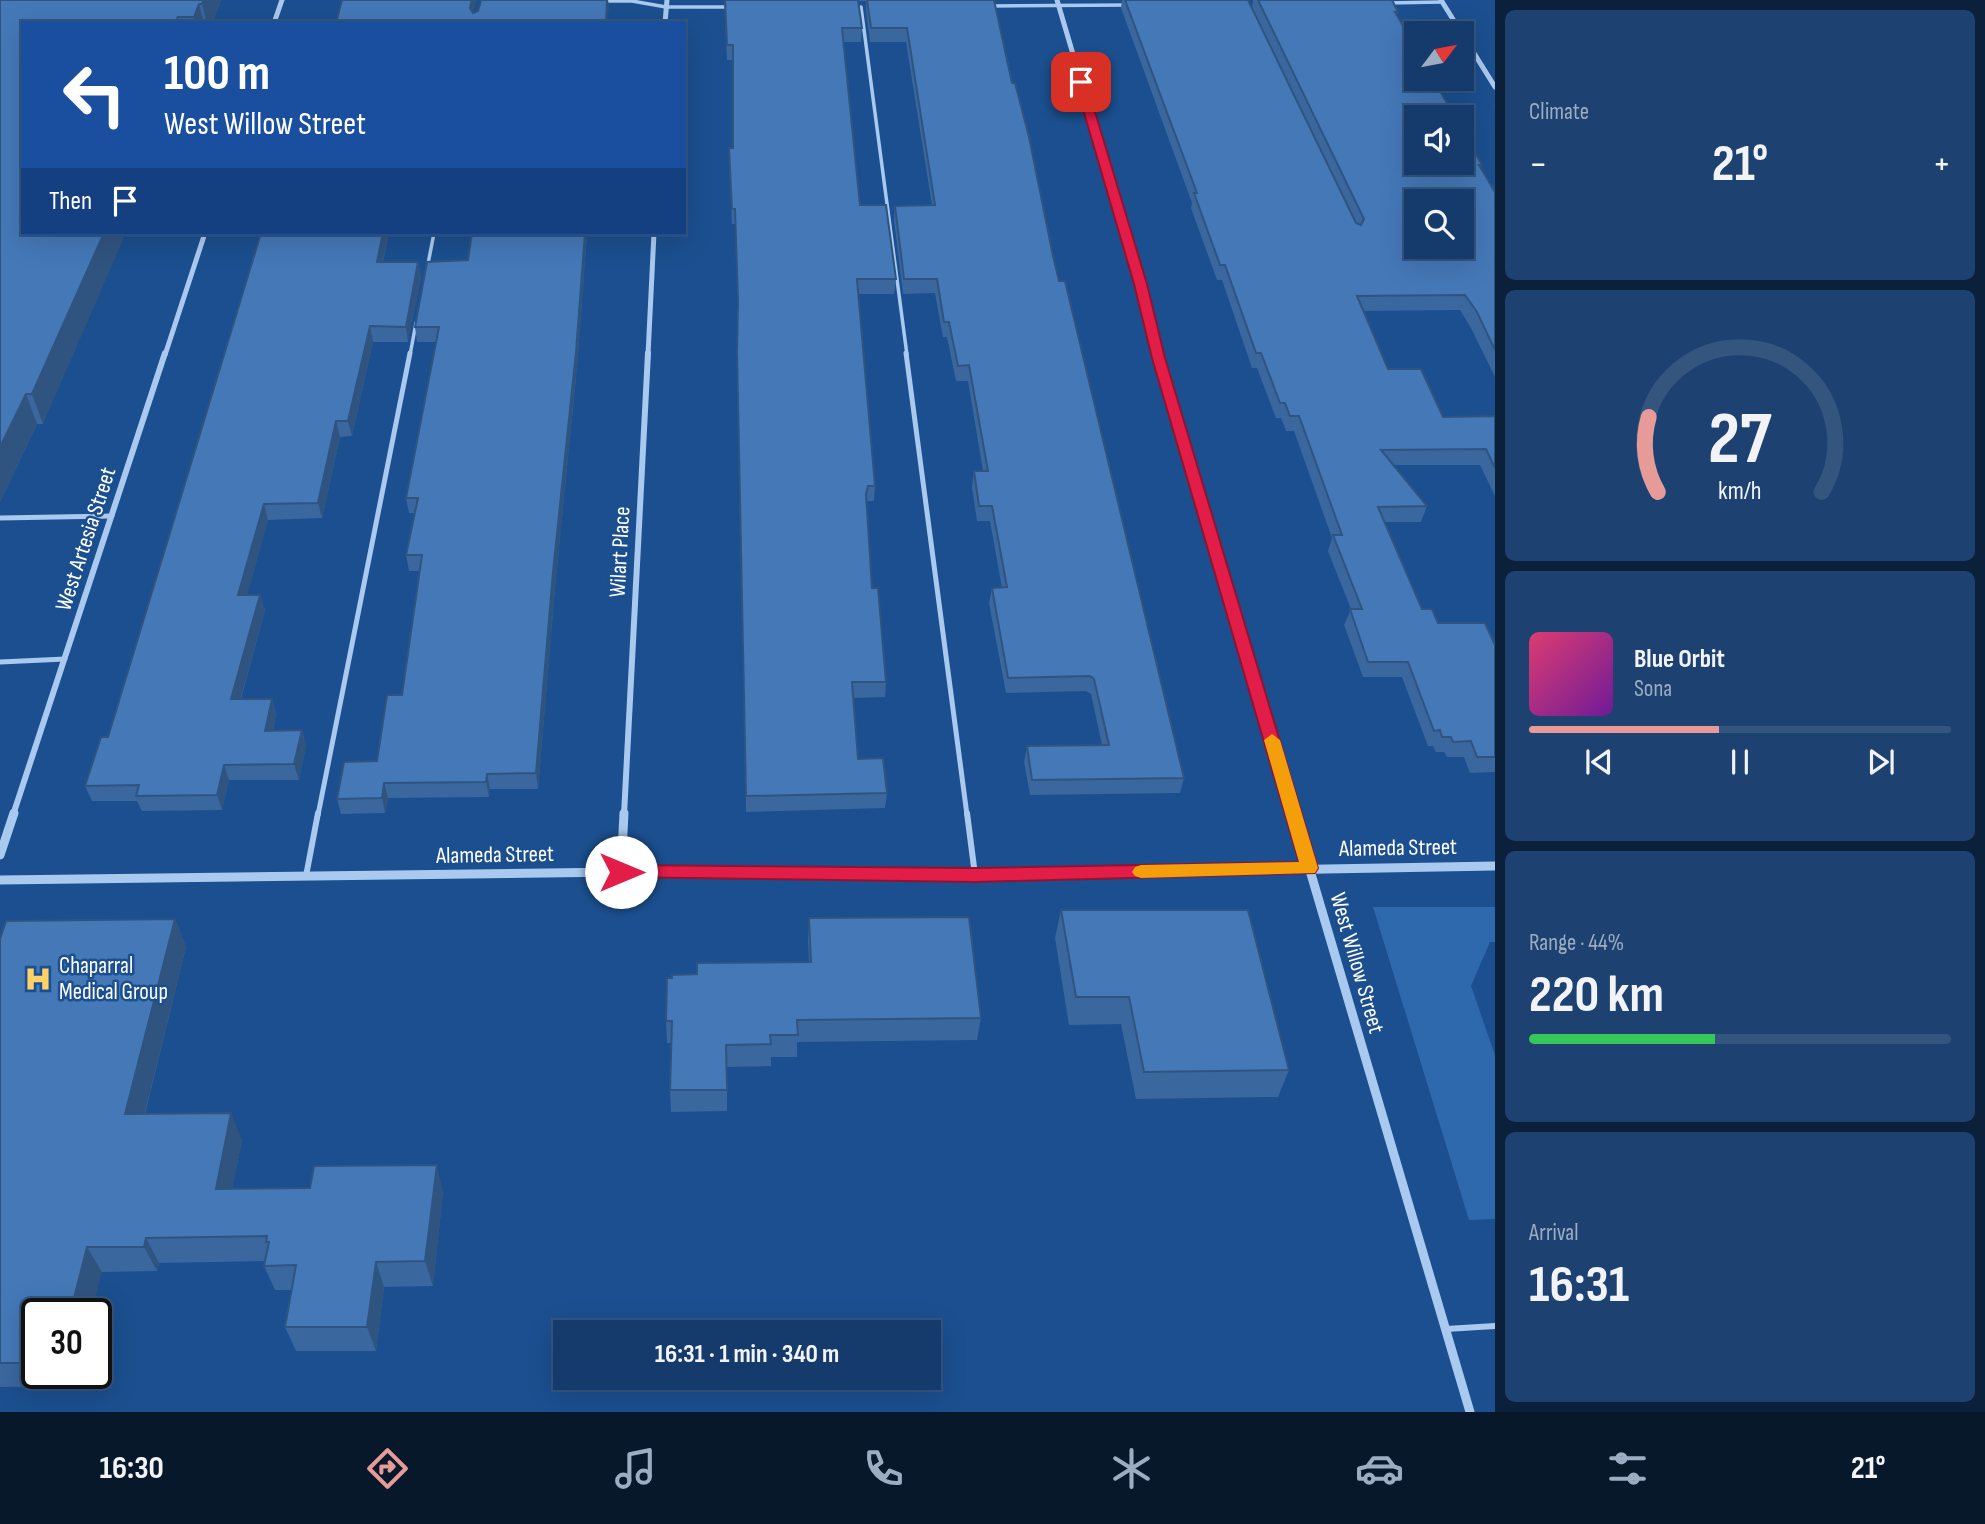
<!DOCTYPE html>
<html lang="en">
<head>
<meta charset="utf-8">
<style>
	:root { --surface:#143b6b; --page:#1d4271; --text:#f1f3f6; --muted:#9dadc1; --line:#33557e; --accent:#e69b98 }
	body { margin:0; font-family:"Sofia Sans Condensed",sans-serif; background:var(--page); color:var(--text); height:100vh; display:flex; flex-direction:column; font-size:26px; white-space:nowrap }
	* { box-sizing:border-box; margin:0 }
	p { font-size:23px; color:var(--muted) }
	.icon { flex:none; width:38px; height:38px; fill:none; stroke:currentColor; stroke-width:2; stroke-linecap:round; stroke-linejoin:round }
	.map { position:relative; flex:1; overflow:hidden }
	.side { display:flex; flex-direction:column; gap:10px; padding:10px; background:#0b203b; width:490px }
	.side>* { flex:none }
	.hud { position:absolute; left:21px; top:21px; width:665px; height:214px; border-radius:0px; box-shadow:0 7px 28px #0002,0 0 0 2px var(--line); background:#1a4fa0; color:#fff; overflow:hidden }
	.needle { width:46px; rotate:58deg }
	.tools { position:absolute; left:1404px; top:21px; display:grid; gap:14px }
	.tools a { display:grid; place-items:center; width:70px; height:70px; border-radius:0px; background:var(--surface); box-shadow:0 7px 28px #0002,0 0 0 2px var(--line); font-size:35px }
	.speed { position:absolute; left:21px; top:1298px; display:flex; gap:14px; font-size:35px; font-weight:700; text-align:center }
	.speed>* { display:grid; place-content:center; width:91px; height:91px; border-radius:50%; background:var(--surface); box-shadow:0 7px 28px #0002,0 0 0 2px var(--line); line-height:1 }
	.speed .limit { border:4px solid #111; border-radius:10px; background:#fff; color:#111 }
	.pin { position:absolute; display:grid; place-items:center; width:60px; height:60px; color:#fff; margin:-30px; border-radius:14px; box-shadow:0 4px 10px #0006 }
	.me { position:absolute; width:77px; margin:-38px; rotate:90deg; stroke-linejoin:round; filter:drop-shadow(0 0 5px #0008) }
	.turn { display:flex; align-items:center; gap:24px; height:147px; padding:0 28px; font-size:32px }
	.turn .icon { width:91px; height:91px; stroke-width:2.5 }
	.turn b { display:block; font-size:49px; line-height:60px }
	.then { display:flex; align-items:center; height:66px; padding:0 28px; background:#0003; gap:14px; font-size:26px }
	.big { font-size:52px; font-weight:700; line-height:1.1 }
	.side .card { flex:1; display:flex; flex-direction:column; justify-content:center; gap:10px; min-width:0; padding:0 24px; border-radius:10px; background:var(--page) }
	.side .dial { align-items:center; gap:0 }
	.dial svg { height:182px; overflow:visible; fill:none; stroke:var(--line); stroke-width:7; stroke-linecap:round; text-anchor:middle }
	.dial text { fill:var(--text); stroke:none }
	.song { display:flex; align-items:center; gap:21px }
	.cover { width:84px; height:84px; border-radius:10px; background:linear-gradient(135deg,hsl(340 70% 55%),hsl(280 70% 35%)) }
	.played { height:7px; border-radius:4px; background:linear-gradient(90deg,var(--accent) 45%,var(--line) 45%) }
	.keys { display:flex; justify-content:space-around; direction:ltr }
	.heat { display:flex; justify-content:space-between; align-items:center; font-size:38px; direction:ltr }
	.charge { height:10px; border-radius:5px; background:linear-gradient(90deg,#34c759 44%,var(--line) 0) }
	.trip { position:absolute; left:553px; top:1320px; width:388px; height:70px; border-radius:0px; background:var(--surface); box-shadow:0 7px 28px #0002,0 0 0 2px var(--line); font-weight:700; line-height:70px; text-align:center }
	.tabs { display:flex; height:112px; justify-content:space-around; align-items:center; background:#08182b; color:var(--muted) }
	.tabs .icon { width:49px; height:49px }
	.tabs .active { color:var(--accent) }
	.tabs b { font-size:32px; color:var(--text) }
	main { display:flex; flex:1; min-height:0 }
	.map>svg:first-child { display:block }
</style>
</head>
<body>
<main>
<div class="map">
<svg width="1495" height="1412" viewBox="0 0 1495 1412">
	<rect width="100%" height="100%" fill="#1b4f8f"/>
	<polygon fill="#2e69ad" points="1373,907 1495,907 1495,942 1490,942 1471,986 1495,1055 1495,1219 1469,1220"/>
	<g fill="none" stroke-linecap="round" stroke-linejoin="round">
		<g stroke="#a9c9ee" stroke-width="3.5">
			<polyline points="603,1 632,1 666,7 732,7"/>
			<polyline points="1386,3 1443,2"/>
			<polyline points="991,6 1128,5"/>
			<polyline points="861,7 907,355"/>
			<polyline points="427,269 434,233"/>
			<polyline points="410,355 416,323"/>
		</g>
		<g stroke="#a9c9ee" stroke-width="5">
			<polyline points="906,353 967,815"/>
			<polyline points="0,518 112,516"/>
			<polyline points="0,662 65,659"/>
			<polyline points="318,815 410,353"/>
		</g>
		<g stroke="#a9c9ee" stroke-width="6">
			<polyline points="967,813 975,875"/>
			<polyline points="306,876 318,813"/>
			<polyline points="1446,1329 1495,1326"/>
		</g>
		<g stroke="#a9c9ee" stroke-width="5">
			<polyline points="1057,0 1141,284 1158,355"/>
			<polyline points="1441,0 1495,87"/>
			<polyline points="274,23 282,0"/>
			<polyline points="665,23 667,0"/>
			<polyline points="165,355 205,233"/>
			<polyline points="648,355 654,233"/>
		</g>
		<g stroke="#a9c9ee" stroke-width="6">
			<polyline points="1158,353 1294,815"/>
			<polyline points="13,815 165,353"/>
			<polyline points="624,815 648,353"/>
		</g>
		<g stroke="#a9c9ee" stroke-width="9">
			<polyline points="1293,813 1470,1412"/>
			<polyline points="0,855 14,813"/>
			<polyline points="621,872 624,813"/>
			<polyline points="0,880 621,872 975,875 1495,866"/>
		</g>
	</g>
	<g fill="#3a679d">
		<polygon points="0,0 221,0 212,23 23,23 43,424 37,424 0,502"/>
		<polygon points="724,0 994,0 1053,256 1184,778 1180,793 1030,795 1024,762 1027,746 1102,745 1091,694 1086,691 1006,693 989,603 992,588 1002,588 990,521 977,521 972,487 974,471 983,471 968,381 956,381 947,337 943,337 935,293 903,294 894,220 895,206 932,205 906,42 870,42 866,10 866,1 858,1 862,28 861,42 843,42 860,205 896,279 894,294 858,294 875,486 874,501 867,501 872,588 886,682 885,697 853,698 858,759 887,793 885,808 746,812 737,368 738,308 735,224 732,224 729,163 729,148 733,148 733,60 727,60"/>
		<polygon points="1122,0 1248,0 1252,8 1253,0 1392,0 1398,12 1397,15 1482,165 1481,168 1495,192 1495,377 1471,328 1460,310 1363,311 1388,369 1443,417 1495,416 1495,496 1480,465 1394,465 1427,506 1421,522 1384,522 1422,609 1438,623 1495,645 1495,772 1470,773 1464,757 1447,757 1444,752 1436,752 1433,746 1428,746 1402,677 1363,677 1344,625 1351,609 1328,551 1332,538 1294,431 1286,431 1281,418 1276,418 1257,368 1252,368 1222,280 1217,280 1191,208 1192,203 1121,8"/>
		<polygon points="472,233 590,233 590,234 587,234 577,367 555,588 538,789 490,789 489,797 388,798 385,813 341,814 337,799 377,761 402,695 420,571 409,571 406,555 415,513 409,513 406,498 436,342 417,342 415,327 468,260"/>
		<polygon points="388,237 383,262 418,262 421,277 408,342 373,342 352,436 340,437 322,518 268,520 247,595 260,595 265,610 241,699 272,699 276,714 273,731 302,730 306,746 299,780 229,780 222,810 142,811 137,801 92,801 85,786 108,737"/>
		<polygon points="1061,910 1289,1070 1278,1097 1136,1099 1121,1024 1069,1025 1055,938"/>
		<polygon points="809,918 981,1018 977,1040 797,1042 797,1057 771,1057 771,1066 727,1067 727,1111 671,1112 670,1090 671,1043 667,1043 666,1021 697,974 809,962 808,941"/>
		<polygon points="175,919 186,947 145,1114 242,1140 232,1189 443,1191 433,1286 384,1287 376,1351 296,1351 285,1327 292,1290 275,1290 264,1266 265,1261 159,1263 157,1271 102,1272 37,1314 37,1374 76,1374 73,1386 0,1387 0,939"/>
	</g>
	<g fill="#305480">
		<polygon points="204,0 221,0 212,23 207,23 202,4"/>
		<polygon points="472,0 478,0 476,2 472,22 470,8"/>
		<polygon points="607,0 608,0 609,6 607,23 606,23"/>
		<polygon points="199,4 204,23 195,23 194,17"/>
		<polygon points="104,233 126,233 43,424 32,394"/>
		<polygon points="383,233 387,233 388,237 379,277 377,262"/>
		<polygon points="585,233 587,233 577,367 555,588 538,789 536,773 553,572"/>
		<polygon points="418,262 421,277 408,342 406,327"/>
		<polygon points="370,326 373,342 352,436 348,421"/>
		<polygon points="26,394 37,424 0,502 0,447"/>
		<polygon points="336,421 340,437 322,518 318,503"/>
		<polygon points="264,504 268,520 243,611 238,595"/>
		<polygon points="260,595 265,610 236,715 231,699"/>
		<polygon points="272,699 276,714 270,746 265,731"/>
		<polygon points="302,730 306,746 299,780 294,764"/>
		<polygon points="224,765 229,780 222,810 217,795"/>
		<polygon points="487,774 490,789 489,797 486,782"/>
		<polygon points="384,783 388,798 385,813 382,798"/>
		<polygon points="175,919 186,947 138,1140 125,1114"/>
		<polygon points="231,1113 242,1140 227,1215 216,1189"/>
		<polygon points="437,1165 443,1191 433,1286 425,1261"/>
		<polygon points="146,1238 159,1263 157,1271 144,1247"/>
		<polygon points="87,1247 102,1272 91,1314 70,1314"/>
		<polygon points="376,1262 384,1287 376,1351 367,1327"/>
		<polygon points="64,1374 76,1374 73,1386"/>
	</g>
	<g fill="#4478b7" stroke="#305480" stroke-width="2" fill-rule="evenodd">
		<polygon points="0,0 204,0 202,4 199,4 194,17 178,17 175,23 23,23 23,233 104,233 32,394 26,394 0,447"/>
		<polygon points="342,0 472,0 470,8 473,13 478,11 481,0 607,0 606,23 336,23"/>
		<polygon points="725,0 858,0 862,28 842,28 860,205 886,205 896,279 857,279 875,486 868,486 866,494 872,588 878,588 886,682 852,682 858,759 883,758 887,793 746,796 737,352 738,301 735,209 732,209 729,148 733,148 733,45 727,45"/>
		<polygon points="867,0 994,0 1012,83 1015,83 1029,137 1053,256 1059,281 1065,281 1184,778 1032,780 1027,746 1109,745 1094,679 1090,676 1008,678 992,588 1007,587 992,506 979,506 974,471 988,471 969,365 958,366 949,322 944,322 937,279 904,279 895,206 935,205 907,28 871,28"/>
		<path d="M1125,0H1248L1356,223L1361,225L1364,219L1258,0H1392L1398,12H1395L1416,48V79H1433L1455,117H1416V163H1461V128L1482,165H1479L1495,192V350L1477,312L1465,295L1357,296L1388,369H1421L1443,417L1495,416V468L1486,449L1381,450L1427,506L1378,507L1422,609H1432L1438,623H1485L1495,645V757H1477L1471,741L1453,742L1451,737H1442L1440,730L1434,731L1408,662H1368L1350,609H1362L1333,535H1342L1299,416H1290L1285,403H1280L1261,353H1256L1225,265H1220L1194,193H1197ZM1416,201H1461V247H1416Z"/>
		<polygon points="261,233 383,233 377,262 418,262 406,327 370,326 348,421 336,421 318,503 264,504 238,595 260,595 231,699 272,699 265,731 302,730 294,764 224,765 217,795 136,796 139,785 85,786 101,737 108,737"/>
		<polygon points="472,233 585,233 576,352 553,572 536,773 487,774 486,782 384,783 382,798 337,799 344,762 377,761 387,695 402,695 422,555 406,555 418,498 406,498 439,327 415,327 427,262 468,260"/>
		<polygon points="1061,910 1248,910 1289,1070 1144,1072 1129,997 1076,997"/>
		<polygon points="969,917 981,1018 797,1020 798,1035 770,1035 771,1044 726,1045 727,1090 670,1090 672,1021 666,1021 667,978 672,978 672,975 697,974 697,963 811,962 809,918"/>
		<polygon points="175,919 125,1114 231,1113 216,1189 310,1188 314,1166 437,1165 425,1261 376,1262 367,1327 285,1327 296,1265 264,1266 269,1242 266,1242 267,1236 146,1238 144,1247 87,1247 70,1314 37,1314 37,1363 0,1363 0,939 6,921"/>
	</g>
	<polygon fill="#e11d48" stroke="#92132f" stroke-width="2" points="1081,78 1086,82 1147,284 1165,358 1318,868 1315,873 975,882 615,877 612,872 615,867 621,865 975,868 1299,862 1152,358 1134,284 1075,82"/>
	<polygon fill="#f59e0b" points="1272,734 1280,740 1318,868 1315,873 1141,878 1135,876 1132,872 1135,867 1141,865 1299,862 1264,740"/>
	<defs>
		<symbol id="hospital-bare" viewBox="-9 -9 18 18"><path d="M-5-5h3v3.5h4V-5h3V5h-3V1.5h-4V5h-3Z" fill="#ffd166" stroke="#1b4f8f" stroke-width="2.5" paint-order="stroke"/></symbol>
	</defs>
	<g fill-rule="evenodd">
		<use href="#hospital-bare" x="19" y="960" width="38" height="38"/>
	</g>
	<g text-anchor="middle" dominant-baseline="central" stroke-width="5" stroke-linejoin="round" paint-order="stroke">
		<g font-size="23" fill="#fff" stroke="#1b4f8f">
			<text transform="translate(86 539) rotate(-72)">West Artesia Street</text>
			<text transform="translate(620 552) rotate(-87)">Wilart Place</text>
			<text transform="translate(1398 848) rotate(-1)">Alameda Street</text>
			<text transform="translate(495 855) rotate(-1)">Alameda Street</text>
			<text transform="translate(1357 963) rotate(74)">West Willow Street</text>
		</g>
		<g font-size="23" fill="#fff" stroke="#1b4f8f" text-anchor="start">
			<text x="59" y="966">Chaparral<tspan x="59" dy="26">Medical Group</tspan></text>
		</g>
	</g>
</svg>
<div class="tools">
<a><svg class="needle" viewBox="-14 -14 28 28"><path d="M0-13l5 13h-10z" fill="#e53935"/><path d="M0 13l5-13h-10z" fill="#9dadc1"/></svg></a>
<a><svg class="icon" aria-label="sound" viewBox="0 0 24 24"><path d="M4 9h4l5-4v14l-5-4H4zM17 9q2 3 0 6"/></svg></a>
<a><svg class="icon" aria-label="search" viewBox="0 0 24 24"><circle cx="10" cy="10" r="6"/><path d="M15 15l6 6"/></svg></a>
</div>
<div class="speed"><div class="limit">30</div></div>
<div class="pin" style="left:1081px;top:82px;background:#d93025"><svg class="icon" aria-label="arrive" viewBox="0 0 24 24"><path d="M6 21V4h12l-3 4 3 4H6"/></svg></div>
<svg class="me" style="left:621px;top:872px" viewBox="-20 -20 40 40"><circle r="19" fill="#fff"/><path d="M0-13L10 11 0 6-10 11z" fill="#e11d48"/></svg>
<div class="trip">16:31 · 1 min · 340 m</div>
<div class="hud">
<div class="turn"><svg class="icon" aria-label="left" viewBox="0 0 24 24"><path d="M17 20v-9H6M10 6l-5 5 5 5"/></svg><div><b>100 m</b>West Willow Street</div></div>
<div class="then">Then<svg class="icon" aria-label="arrive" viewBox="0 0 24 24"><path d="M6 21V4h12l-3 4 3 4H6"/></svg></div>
</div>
</div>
<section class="side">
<div class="card"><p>Climate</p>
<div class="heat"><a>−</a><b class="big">21°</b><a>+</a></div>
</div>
<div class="card dial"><svg viewBox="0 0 100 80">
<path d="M14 69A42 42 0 1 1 86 69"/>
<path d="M14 69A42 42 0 0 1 10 36" stroke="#e69b98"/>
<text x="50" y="56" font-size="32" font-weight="700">27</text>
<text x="50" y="72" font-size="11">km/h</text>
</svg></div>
<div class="card">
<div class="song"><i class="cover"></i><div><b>Blue Orbit</b><p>Sona</p></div></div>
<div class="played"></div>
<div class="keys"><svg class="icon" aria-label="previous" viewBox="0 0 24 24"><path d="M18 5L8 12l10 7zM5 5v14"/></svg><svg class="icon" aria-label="pause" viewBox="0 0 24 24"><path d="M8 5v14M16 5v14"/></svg><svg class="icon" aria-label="next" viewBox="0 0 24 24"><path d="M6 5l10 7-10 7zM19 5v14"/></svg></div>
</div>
<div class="card"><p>Range · 44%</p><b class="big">220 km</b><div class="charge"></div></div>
<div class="card"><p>Arrival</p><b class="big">16:31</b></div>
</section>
</main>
<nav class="tabs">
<b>16:30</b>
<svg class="icon active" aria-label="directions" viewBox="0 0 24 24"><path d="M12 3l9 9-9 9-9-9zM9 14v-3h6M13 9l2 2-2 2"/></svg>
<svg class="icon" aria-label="music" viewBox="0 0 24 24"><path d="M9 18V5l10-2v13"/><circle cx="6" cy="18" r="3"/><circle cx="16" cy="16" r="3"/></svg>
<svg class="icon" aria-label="phone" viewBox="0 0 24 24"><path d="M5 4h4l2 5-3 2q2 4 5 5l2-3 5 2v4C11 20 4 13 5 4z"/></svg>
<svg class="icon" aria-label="climate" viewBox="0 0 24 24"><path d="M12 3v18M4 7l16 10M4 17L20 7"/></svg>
<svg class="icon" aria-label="car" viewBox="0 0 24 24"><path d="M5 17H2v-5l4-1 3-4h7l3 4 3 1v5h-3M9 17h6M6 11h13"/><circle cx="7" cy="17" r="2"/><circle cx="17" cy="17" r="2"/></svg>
<svg class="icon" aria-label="filters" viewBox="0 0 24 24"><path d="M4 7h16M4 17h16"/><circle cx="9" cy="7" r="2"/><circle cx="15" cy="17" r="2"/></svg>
<b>21°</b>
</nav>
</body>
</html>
